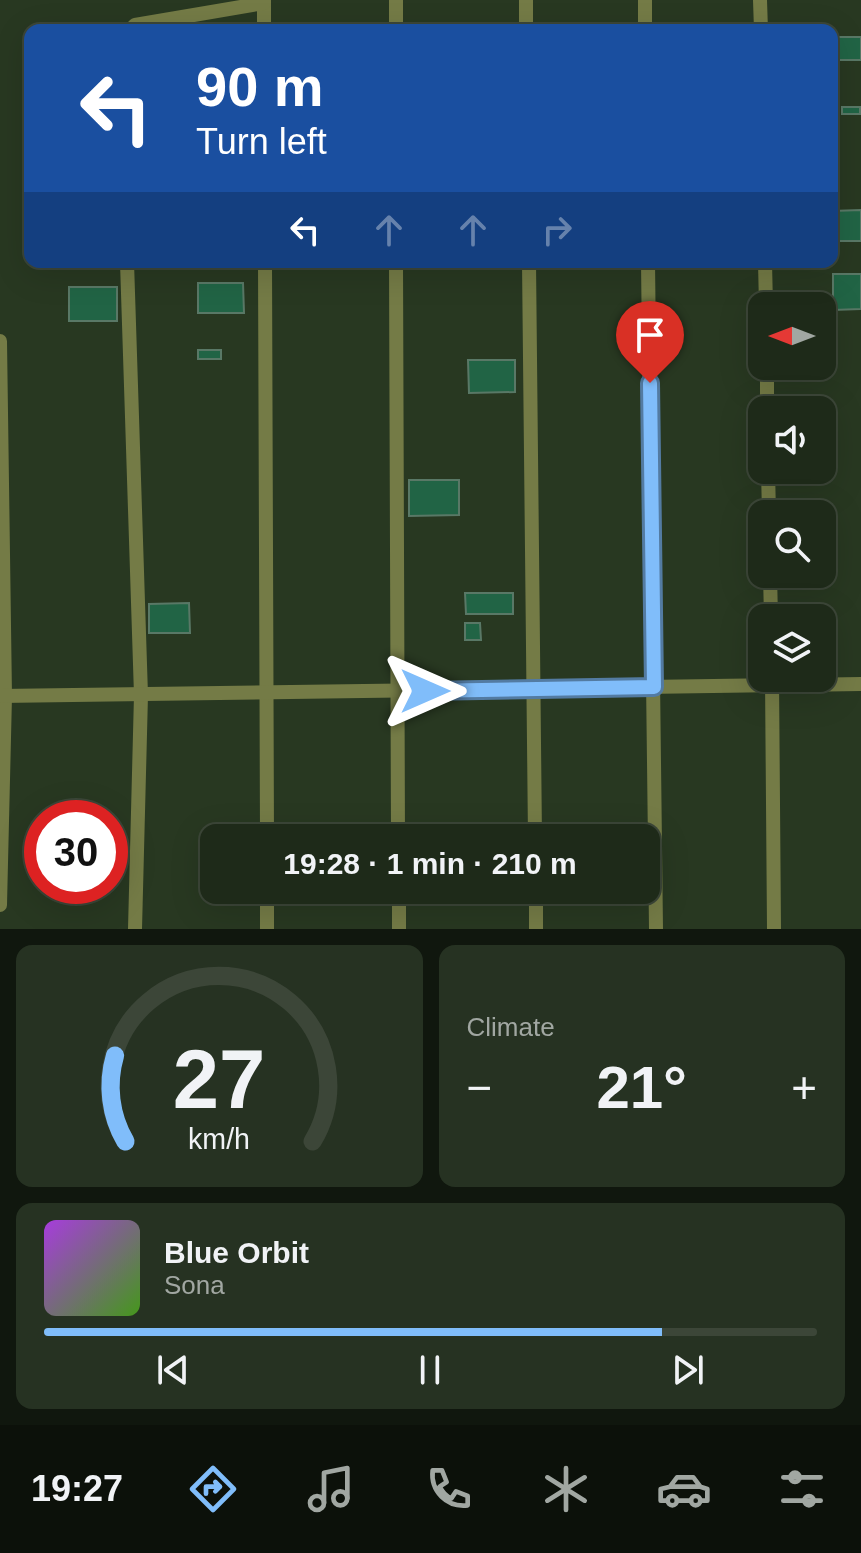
<!DOCTYPE html>
<html lang="en">
<head>
<meta charset="utf-8">
<style>
	:root { --surface:#1e2a19; --page:#263222; --text:#f1f3f6; --muted:#a1a7a2; --line:#3c4638; --accent:#80bdfa }
	body { margin:0; font-family:Helvetica,sans-serif; background:var(--page); color:var(--text); height:100vh; display:flex; flex-direction:column; font-size:30px; white-space:nowrap }
	* { box-sizing:border-box; margin:0 }
	p { font-size:26px; color:var(--muted) }
	.icon { flex:none; width:44px; height:44px; fill:none; stroke:currentColor; stroke-width:2; stroke-linecap:round; stroke-linejoin:round }
	.map { position:relative; height:929px; overflow:hidden }
	.drawer { display:flex; flex-direction:column; gap:16px; padding:16px; background:#10170e; flex:1 }
	.drawer>* { flex:none }
	.hud { position:absolute; left:24px; top:24px; width:814px; height:244px; border-radius:16px; box-shadow:0 8px 32px #0002,0 0 0 2px var(--line); background:#1a4fa0; color:#fff; overflow:hidden }
	.needle { width:52px; rotate:270deg }
	.tools { position:absolute; left:748px; top:292px; display:grid; gap:16px }
	.tools a { display:grid; place-items:center; width:88px; height:88px; border-radius:16px; background:var(--surface); box-shadow:0 8px 32px #0002,0 0 0 2px var(--line); font-size:40px }
	.speed { position:absolute; left:24px; top:800px; display:flex; gap:16px; font-size:40px; font-weight:700; text-align:center }
	.speed>* { display:grid; place-content:center; width:104px; height:104px; border-radius:50%; background:var(--surface); box-shadow:0 8px 32px #0002,0 0 0 2px var(--line); line-height:1 }
	.speed .limit { border:12px solid #d22; background:#fff; color:#111 }
	.pin { position:absolute; display:grid; place-items:center; width:68px; height:68px; color:#fff; margin:-82px -34px; border-radius:50% 50% 50% 0; rotate:-45deg; box-shadow:0 0 8px #0007 }
	.pin .icon { rotate:45deg }
	.me { position:absolute; width:88px; margin:-44px; rotate:90deg; stroke-linejoin:round; filter:drop-shadow(0 0 6px #0008) }
	.turn { display:flex; align-items:center; gap:28px; height:168px; padding:0 40px; font-size:36px }
	.turn .icon { width:104px; height:104px; stroke-width:2.5 }
	.turn b { display:block; font-size:56px; line-height:68px }
	.lanes { display:flex; align-items:center; height:76px; padding:0 40px; background:#0003; justify-content:center; gap:40px; direction:ltr }
	.lanes .off { opacity:.35 }
	.big { font-size:60px; font-weight:700; line-height:1.1 }
	.drawer .tile { flex:1; display:flex; flex-direction:column; justify-content:center; gap:12px; min-width:0; padding:0 28px; border-radius:16px; background:var(--page) }
	.drawer .dial { align-items:center; gap:0 }
	.dial svg { height:208px; overflow:visible; fill:none; stroke:var(--line); stroke-width:7; stroke-linecap:round; text-anchor:middle }
	.dial text { fill:var(--text); stroke:none }
	.song { display:flex; align-items:center; gap:24px }
	.cover { width:96px; height:96px; border-radius:12px; background:linear-gradient(135deg,hsl(280 70% 55%),hsl(100 70% 35%)) }
	.played { height:8px; border-radius:4px; background:linear-gradient(90deg,var(--accent) 80%,var(--line) 80%) }
	.keys { display:flex; justify-content:space-around; direction:ltr }
	.heat { display:flex; justify-content:space-between; align-items:center; font-size:44px; direction:ltr }
	.drawer .tiles { flex:1; display:grid; gap:16px; grid-template-columns:1fr 1fr }
	.tile:last-child { grid-column:span 2 }
	.trip { position:absolute; left:200px; top:824px; width:460px; height:80px; border-radius:16px; background:var(--surface); box-shadow:0 8px 32px #0002,0 0 0 2px var(--line); font-weight:700; line-height:80px; text-align:center }
	.menu { display:flex; height:128px; justify-content:space-around; align-items:center; background:#0c110a; color:var(--muted) }
	.menu .icon { width:56px; height:56px }
	.menu .active { color:var(--accent) }
	.menu b { font-size:36px; color:var(--text) }
	.map>svg:first-child { display:block }
</style>
</head>
<body>
<div class="map">
<svg width="861" height="929" viewBox="0 0 861 929">
	<rect width="100%" height="100%" fill="#283821"/>
	<g fill="#216445" stroke="#597866" stroke-width="2">
		<rect x="833" y="37" width="28" height="23"/>
		<rect x="842" y="107" width="18" height="7"/>
		<polygon points="861,210 861,241 833,241 832,211"/>
		<polygon points="833,274 861,274 861,309 833,310"/>
		<polygon points="198,283 243,283 244,313 198,313"/>
		<rect x="69" y="287" width="48" height="34"/>
		<rect x="198" y="350" width="23" height="9"/>
		<polygon points="468,360 515,360 515,392 469,393"/>
		<polygon points="409,480 459,480 459,515 409,516"/>
		<polygon points="465,593 513,593 513,614 466,614"/>
		<polygon points="189,603 190,633 149,633 149,604"/>
		<polygon points="465,623 480,623 481,640 465,640"/>
	</g>
	<g fill="none" stroke-linecap="round" stroke-linejoin="round">
		<g stroke="#747b46" stroke-width="14">
			<polyline points="264,0 264,30"/>
			<polyline points="396,0 396,30"/>
			<polyline points="526,0 526,30"/>
			<polyline points="645,0 645,30"/>
			<polyline points="760,0 761,30"/>
			<polyline points="130,30 135,25 264,3"/>
			<polyline points="127,262 141,695 135,929"/>
			<polyline points="265,262 267,838"/>
			<polyline points="396,262 398,838"/>
			<polyline points="529,262 535,838"/>
			<polyline points="648,262 656,929"/>
			<polyline points="765,262 766,306"/>
			<polyline points="0,341 5,696 0,905"/>
			<polyline points="767,366 767,410"/>
			<polyline points="768,470 769,514"/>
			<polyline points="770,574 771,618"/>
			<polyline points="772,678 774,929"/>
			<polyline points="0,696 861,684"/>
			<polyline points="399,890 399,929"/>
			<polyline points="536,890 536,929"/>
			<polyline points="267,929 267,890"/>
		</g>
	</g>
	<g fill="none" stroke-linecap="round" stroke-linejoin="round">
		<defs>
			<polyline id="route" points="425,691 654,687 650,383"/>
		</defs>
		<use href="#route" stroke="#537ba2" stroke-width="20"/>
		<use href="#route" stroke="#80bdfa" stroke-width="14"/>
	</g>
</svg>
<div class="tools">
<a><svg class="needle" viewBox="-14 -14 28 28"><path d="M0-13l5 13h-10z" fill="#e53935"/><path d="M0 13l5-13h-10z" fill="#a1a7a2"/></svg></a>
<a><svg class="icon" aria-label="sound" viewBox="0 0 24 24"><path d="M4 9h4l5-4v14l-5-4H4zM17 9q2 3 0 6"/></svg></a>
<a><svg class="icon" aria-label="search" viewBox="0 0 24 24"><circle cx="10" cy="10" r="6"/><path d="M15 15l6 6"/></svg></a>
<a><svg class="icon" aria-label="layers" viewBox="0 0 24 24"><path d="M12 4l9 5-9 5-9-5zM3 14l9 5 9-5"/></svg></a>
</div>
<div class="speed"><div class="limit">30</div></div>
<div class="pin" style="left:650px;top:383px;background:#d93025"><svg class="icon" aria-label="arrive" viewBox="0 0 24 24"><path d="M6 21V4h12l-3 4 3 4H6"/></svg></div>
<svg class="me" style="left:425px;top:691px" viewBox="-20 -20 40 40"><path d="M0-17L14 15 0 8-14 15z" fill="#80bdfa" stroke="#fff" stroke-width="4"/></svg>
<div class="trip">19:28 · 1 min · 210 m</div>
<div class="hud">
<div class="turn"><svg class="icon" aria-label="left" viewBox="0 0 24 24"><path d="M17 20v-9H6M10 6l-5 5 5 5"/></svg><div><b>90 m</b>Turn left</div></div>
<div class="lanes"><svg class="icon" aria-label="left" viewBox="0 0 24 24"><path d="M17 20v-9H6M10 6l-5 5 5 5"/></svg><svg class="icon off" aria-label="ahead" viewBox="0 0 24 24"><path d="M12 20V5M6 11l6-6 6 6"/></svg><svg class="icon off" aria-label="ahead" viewBox="0 0 24 24"><path d="M12 20V5M6 11l6-6 6 6"/></svg><svg class="icon off" aria-label="right" viewBox="0 0 24 24"><path d="M7 20v-9h11M14 6l5 5-5 5"/></svg></div>
</div>
</div>
<section class="drawer">
<div class="tiles">
<div class="tile dial"><svg viewBox="0 0 100 80">
<path d="M14 69A42 42 0 1 1 86 69"/>
<path d="M14 69A42 42 0 0 1 10 36" stroke="#80bdfa"/>
<text x="50" y="56" font-size="32" font-weight="700">27</text>
<text x="50" y="72" font-size="11">km/h</text>
</svg></div>
<div class="tile"><p>Climate</p>
<div class="heat"><a>−</a><b class="big">21°</b><a>+</a></div>
</div>
<div class="tile">
<div class="song"><i class="cover"></i><div><b>Blue Orbit</b><p>Sona</p></div></div>
<div class="played"></div>
<div class="keys"><svg class="icon" aria-label="previous" viewBox="0 0 24 24"><path d="M18 5L8 12l10 7zM5 5v14"/></svg><svg class="icon" aria-label="pause" viewBox="0 0 24 24"><path d="M8 5v14M16 5v14"/></svg><svg class="icon" aria-label="next" viewBox="0 0 24 24"><path d="M6 5l10 7-10 7zM19 5v14"/></svg></div>
</div>
</div>
</section>
<nav class="menu">
<b>19:27</b>
<svg class="icon active" aria-label="directions" viewBox="0 0 24 24"><path d="M12 3l9 9-9 9-9-9zM9 14v-3h6M13 9l2 2-2 2"/></svg>
<svg class="icon" aria-label="music" viewBox="0 0 24 24"><path d="M9 18V5l10-2v13"/><circle cx="6" cy="18" r="3"/><circle cx="16" cy="16" r="3"/></svg>
<svg class="icon" aria-label="phone" viewBox="0 0 24 24"><path d="M5 4h4l2 5-3 2q2 4 5 5l2-3 5 2v4C11 20 4 13 5 4z"/></svg>
<svg class="icon" aria-label="climate" viewBox="0 0 24 24"><path d="M12 3v18M4 7l16 10M4 17L20 7"/></svg>
<svg class="icon" aria-label="car" viewBox="0 0 24 24"><path d="M5 17H2v-5l4-1 3-4h7l3 4 3 1v5h-3M9 17h6M6 11h13"/><circle cx="7" cy="17" r="2"/><circle cx="17" cy="17" r="2"/></svg>
<svg class="icon" aria-label="filters" viewBox="0 0 24 24"><path d="M4 7h16M4 17h16"/><circle cx="9" cy="7" r="2"/><circle cx="15" cy="17" r="2"/></svg>
</nav>
</body>
</html>
